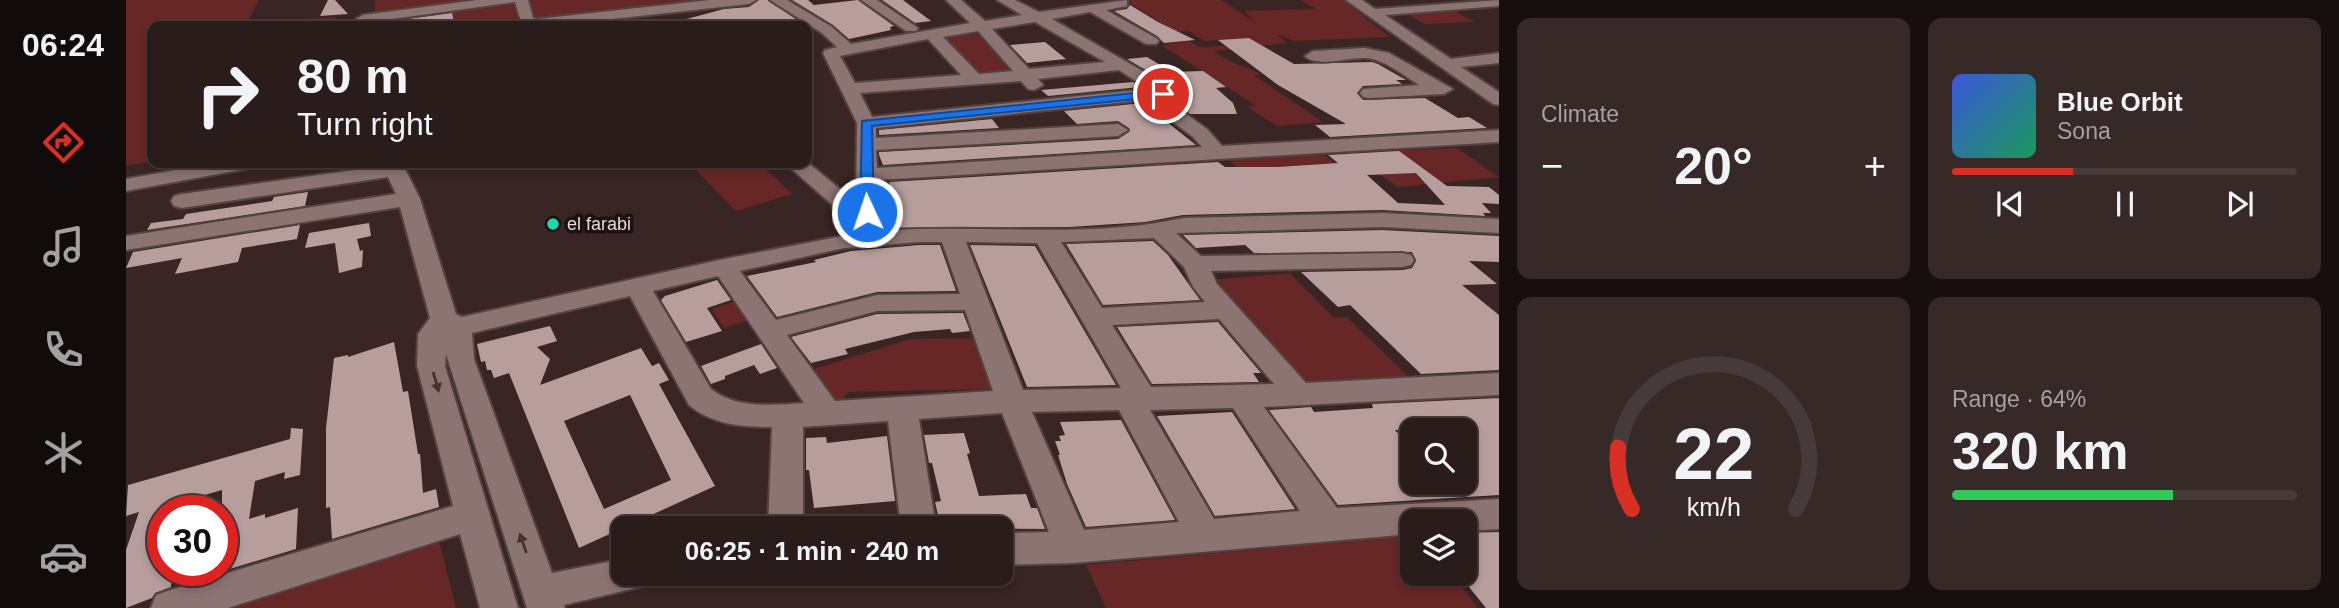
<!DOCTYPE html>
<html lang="en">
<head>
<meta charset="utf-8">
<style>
	:root { --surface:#2a1c1b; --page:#362928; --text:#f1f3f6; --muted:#a5a1a3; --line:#463a3a; --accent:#d93025 }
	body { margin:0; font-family:Helvetica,sans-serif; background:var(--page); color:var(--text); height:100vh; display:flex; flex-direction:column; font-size:26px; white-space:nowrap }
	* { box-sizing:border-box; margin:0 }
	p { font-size:23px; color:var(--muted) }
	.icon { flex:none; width:38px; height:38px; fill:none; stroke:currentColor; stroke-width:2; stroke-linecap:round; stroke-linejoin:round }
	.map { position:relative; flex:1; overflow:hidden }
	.drawer { display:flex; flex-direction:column; gap:18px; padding:18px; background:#170f0f; width:840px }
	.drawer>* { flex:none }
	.banner { position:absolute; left:21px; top:21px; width:665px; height:147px; border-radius:14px; box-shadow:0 4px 10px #0003,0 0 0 2px var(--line); background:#2a1c1b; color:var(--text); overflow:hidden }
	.buttons { position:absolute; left:1274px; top:418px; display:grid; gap:14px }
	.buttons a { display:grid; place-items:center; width:77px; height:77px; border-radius:14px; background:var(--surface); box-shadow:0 4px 10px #0003,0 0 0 2px var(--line); font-size:35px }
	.speed { position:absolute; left:21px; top:495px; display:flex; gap:14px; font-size:35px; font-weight:700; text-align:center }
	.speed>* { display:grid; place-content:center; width:91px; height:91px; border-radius:50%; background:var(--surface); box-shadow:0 4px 10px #0003,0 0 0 2px var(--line); line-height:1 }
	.speed .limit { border:10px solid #d22; background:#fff; color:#111 }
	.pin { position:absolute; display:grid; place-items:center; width:60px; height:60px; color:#fff; margin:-30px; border:4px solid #fff; border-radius:50%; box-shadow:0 2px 7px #0007 }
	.me { position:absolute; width:77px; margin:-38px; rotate:357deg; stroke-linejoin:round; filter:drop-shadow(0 0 5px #0008) }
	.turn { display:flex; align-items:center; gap:24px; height:147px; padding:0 35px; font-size:32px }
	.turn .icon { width:91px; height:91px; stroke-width:2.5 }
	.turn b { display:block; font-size:49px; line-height:60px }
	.big { font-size:52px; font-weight:800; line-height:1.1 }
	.drawer .widget { flex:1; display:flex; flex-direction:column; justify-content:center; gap:10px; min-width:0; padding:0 24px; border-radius:14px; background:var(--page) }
	.drawer .dial { align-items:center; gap:0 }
	.dial svg { height:182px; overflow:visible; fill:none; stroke:var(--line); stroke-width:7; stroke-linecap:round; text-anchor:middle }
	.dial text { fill:var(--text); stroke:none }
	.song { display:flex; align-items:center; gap:21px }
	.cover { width:84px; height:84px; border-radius:10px; background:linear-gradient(135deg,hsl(230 70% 55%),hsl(150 70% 35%)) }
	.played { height:7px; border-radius:4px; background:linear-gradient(90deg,var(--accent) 35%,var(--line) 35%) }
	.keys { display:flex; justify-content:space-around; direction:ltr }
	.heat { display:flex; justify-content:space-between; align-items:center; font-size:38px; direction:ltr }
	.charge { height:10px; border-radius:5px; background:linear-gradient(90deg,#34c759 64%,var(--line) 0) }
	.drawer .tiles { flex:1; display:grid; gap:18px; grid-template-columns:repeat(2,1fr) }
	.trip { position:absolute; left:485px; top:516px; width:402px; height:70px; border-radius:14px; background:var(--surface); box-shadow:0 4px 10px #0003,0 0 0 2px var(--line); font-weight:800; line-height:70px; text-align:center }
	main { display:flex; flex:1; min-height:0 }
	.tab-bar { display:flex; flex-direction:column; width:126px; justify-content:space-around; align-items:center; background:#110b0b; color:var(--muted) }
	.tab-bar .icon { width:49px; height:49px }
	.tab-bar .on { color:var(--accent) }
	.tab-bar b { font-size:32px; color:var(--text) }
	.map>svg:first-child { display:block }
</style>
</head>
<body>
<main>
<nav class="tab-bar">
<b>06:24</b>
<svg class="icon on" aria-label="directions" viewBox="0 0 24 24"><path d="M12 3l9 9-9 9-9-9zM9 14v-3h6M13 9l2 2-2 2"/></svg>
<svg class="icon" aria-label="music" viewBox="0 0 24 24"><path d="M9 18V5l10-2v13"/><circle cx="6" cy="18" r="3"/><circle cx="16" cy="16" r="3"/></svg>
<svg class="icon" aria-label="phone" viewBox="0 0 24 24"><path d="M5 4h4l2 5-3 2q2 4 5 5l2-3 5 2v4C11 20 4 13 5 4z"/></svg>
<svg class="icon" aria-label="climate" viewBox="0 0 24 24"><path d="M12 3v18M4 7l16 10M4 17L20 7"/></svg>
<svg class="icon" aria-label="car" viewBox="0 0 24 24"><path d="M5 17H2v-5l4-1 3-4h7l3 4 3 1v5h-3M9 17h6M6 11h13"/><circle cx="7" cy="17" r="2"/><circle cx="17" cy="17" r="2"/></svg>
</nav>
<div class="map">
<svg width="1373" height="608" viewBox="0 0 1373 608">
	<rect width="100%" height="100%" fill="#382524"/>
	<g fill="#672726">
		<polygon points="0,0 133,0 121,23 210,17 209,25 26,26 26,161 0,166"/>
		<polygon points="249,0 613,0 483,15 474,21 485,25 478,26 249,26"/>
		<path d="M998,0H1096L1130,23L1118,11L1190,9L1174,0H1217L1264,37L1168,41L1150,34L1162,43L1088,51C1105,65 1119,64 1135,75H1128L1197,122L1151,126L1121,107L1129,105L1035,45L1063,41L1074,47L1134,44L1123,38L1078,41L1063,31L1050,32Z"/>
		<polygon points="1327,10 1349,22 1299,24 1278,12"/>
		<polygon points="852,34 890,74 847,78 812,37"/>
		<polygon points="1331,148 1373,177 1272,187 1220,152"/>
		<polygon points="1194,152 1209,163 1176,165 1193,178 1020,167 1015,162 1042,160 1049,166 1112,169 1101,157"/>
		<polygon points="563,163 633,163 666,194 610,211"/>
		<polygon points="1164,273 1208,318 1221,317 1290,384 1182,389 1086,280"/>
		<polygon points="610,301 623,320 598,328 586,309"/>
		<polygon points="850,338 865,389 723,392 710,405 688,369 784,339"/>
		<polygon points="310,529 330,608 63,608"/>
		<polygon points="1286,535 1286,574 1326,574 1352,608 980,608 960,565"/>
	</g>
	<g fill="#b79e9c" fill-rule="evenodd">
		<polygon points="202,0 209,0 222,14 194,16"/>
		<polygon points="633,0 642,0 680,26 553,26 553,21 598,9 623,7"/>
		<polygon points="666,0 682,0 688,5 732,0 768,26 764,27 765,30 723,39 707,25"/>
		<polygon points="756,0 777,0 805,21 789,23"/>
		<polygon points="1004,5 1032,22 1069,40 1038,43 1031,36 988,11 1001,9"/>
		<polygon points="326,13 329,26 282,26 282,19"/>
		<polygon points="1123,38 1168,64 1246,62 1252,64 1280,80 1270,80 1276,84 1237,86 1231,93 1237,100 1299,98 1332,118 1343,117 1361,128 1204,137 1189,125 1220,124 1152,85 1092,40"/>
		<polygon points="919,42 940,59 901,63 884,45"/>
		<polygon points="1021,57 1046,72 1077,71 1100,87 1090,88 1107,103 1111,114 1064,114 1044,99 1052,92 1047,86 1001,59"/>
		<polygon points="1007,82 1014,87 922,96 915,90"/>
		<polygon points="1017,103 1070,145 757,165 753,155 753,152 992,139 1003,132 1003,128 992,121 951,124 938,111"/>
		<polygon points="866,119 873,128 753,135 753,130"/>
		<path d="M1273,151L1321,186L1363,187L1373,195V204L1356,203L1365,213H1357L1359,216L1256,210L1057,215L1019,222L944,227L762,228L757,202H761L759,192H766L763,182L1092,162L1099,167H1152L1212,163L1202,155ZM1290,173L1319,205L1272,203L1241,175Z"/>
		<polygon points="182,192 179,206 21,230 25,223 57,219 60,214 146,201 148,197"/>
		<polygon points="243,223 245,236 231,239 234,251 237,250 236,267 213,273 209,243 179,248 183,233"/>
		<polygon points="174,225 171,239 116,248 112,262 49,274 56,258 0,268 7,252"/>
		<polygon points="1256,230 1373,236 1373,262 1343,261 1371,284 1336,285 1373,315 1373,370 1295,374 1224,305 1212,307 1175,272 1277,270 1286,268 1290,261 1286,252 1128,253 1119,245 1070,248 1057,235"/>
		<polygon points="1027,241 1042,255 1074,300 977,305 940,244"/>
		<polygon points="793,245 814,245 830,291 751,292 651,317 621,276 690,262 688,260 725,251"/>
		<polygon points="844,245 909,246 990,385 901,387"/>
		<polygon points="591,280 605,300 581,308 596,331 560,342 535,300 539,296"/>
		<polygon points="837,313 844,331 826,333 824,329 788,332 719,349 722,354 685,363 665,337 751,314"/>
		<polygon points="1092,322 1135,373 1127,373 1133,382 1026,384 991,327"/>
		<path d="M424,326L431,341L411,347L424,359L414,385L515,348L526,366L533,363L543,380L533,384L589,486L453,548L383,373L368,378L365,370H361L359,361L355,362L351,344ZM504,395L545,480L478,509L438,421Z"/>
		<polygon points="268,342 277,392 282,391 292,454 294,454 297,493 310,489 313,507 206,539 204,507 200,508 200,428 208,358 222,355 222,357"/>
		<polygon points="635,344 651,368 634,374 628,365 599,376 599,379 585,384 575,366"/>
		<path d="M1373,398V495L1212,505L1143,410L1185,407L1188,412L1247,408L1246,404ZM1269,430H1339V483H1286V449Z"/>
		<polygon points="1106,412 1169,509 1089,516 1031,416"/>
		<polygon points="995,420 1049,520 960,527 941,484 932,455 934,455 929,441 935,441 933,436 939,435 934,422"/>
		<polygon points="165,428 177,429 174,475 158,479 159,472 129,481 123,519 139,514 139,518 172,508 170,549 51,585 54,576 72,570 96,570 96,490 37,507 37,570 47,570 45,587 29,593 26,598 0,608 0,550 13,512 0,516 2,485 164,439"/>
		<polygon points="838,433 844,453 841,454 853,496 900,494 905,508 911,508 919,529 815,528 809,502 815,501 806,463 803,463 798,435"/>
		<polygon points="761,436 769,501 688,508 683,470 680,470 680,438 700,437 701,443"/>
		<polygon points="1373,532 1373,608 1360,608 1339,582 1339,533"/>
	</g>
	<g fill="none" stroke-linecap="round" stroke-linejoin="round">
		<defs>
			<g id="minor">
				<polygon points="351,0 402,0 407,18 411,19 584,0 630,0 623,4 422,26 396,25 389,2 237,23 230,19 237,15"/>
				<path d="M644,0H661L706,27L725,44L844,23L820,0H835L859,21L896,15L871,0H889L913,12L1001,0V6L980,10L1030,38L1033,41L1030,44H1020L964,12L926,19L1046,88L1049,92L1046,96L1038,98L1081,129L1096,146L1373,130V142L751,180L752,212L749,216L753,231C853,223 958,240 1057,218L1256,213L1373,219V233L1256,227L1050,233L1075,256L1276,253L1285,255L1288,260L1285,265L1276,267L1085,271L1091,284L1180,383L1373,373V395L1138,407L1211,508L1373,499V529L1339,531V522H1286V534L947,563L875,565V533L923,532L876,413L793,419L810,528H775L762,421L677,427V528H642L646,427C616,427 587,425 563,405L504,296L346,333L348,359L426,573L497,559V574H524L518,586L438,605L439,608H401L320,354L319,366L392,608H354L334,534L102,608H25L30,595L44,590L327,506L291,366L292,334L304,318L274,207L0,250V236L270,194L262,177L56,208L48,206L45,201L48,196L56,194L257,166L256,163H276L294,199L330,314L336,317L598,259L732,233L728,220L719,216L659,163L681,162L730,202L731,123L697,53L699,50L711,47L696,33ZM909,22L979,62L903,69L866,29ZM852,31L887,71L853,74L817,37ZM802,39L835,75L729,83L714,56ZM993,70L1022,89L746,117L734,93L895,81L902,89L908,90L917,85L912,79ZM1018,100L1067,137L1076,147L751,168L750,150L992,136L1002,130L992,124L750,138V128ZM1028,238L1058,267L1067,287L1079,302L976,308L935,242ZM793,242H816L834,294L751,295L650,320L614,271L718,248ZM840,242L911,243L995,388L897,390ZM592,276L678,403C646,405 610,409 585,389L527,291ZM839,310L867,391L709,401L661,335L751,311ZM1093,319L1148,384L1025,387L986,325ZM1107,408L1174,511L1088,519L1024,410ZM993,410L1053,522L958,530L906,412Z"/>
				<polygon points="735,0 751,0 792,28 790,31 780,31"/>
				<polygon points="1220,0 1236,0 1249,9 1373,0 1373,6 1259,15 1325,59 1373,53 1373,63 1335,67 1373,92 1373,105 1367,104"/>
				<path d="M1239,48L1263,53L1327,89L1318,94L1243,98L1237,97L1234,93L1237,89L1293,85C1277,75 1258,59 1239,58C1223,57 1191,68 1179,56L1187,51Z"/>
				<polygon points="87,163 129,163 126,167 119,169 0,191 0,179"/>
			</g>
		</defs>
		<use href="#minor" stroke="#534342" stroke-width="4"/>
		<use href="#minor" fill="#8b7472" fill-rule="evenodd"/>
	</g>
	<defs><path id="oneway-solid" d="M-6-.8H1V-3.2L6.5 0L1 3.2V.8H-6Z" transform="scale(1.75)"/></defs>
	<g fill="#423432">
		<use href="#oneway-solid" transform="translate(310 382) rotate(74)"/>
		<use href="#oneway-solid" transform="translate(397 543) rotate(-109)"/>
	</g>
	<polygon fill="#1a73e8" stroke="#114b97" stroke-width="2" points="1037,90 1042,94 1040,96 746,126 748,212 741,217 734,212 736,121"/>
	<circle fill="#22d5af" stroke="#1a1110" stroke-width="2.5" cx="427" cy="224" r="7"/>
	<g text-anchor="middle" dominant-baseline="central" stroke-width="7" stroke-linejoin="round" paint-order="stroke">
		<g font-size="18" fill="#e6d8d7" stroke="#1a1110" text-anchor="start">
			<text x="441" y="224">el farabi</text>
		</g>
	</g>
</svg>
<div class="buttons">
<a><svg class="icon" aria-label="search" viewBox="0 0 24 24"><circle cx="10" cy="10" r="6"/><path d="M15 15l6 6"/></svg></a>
<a><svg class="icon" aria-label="layers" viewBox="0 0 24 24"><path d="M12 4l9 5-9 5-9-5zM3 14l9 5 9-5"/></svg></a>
</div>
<div class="speed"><div class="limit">30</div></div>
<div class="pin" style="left:1037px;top:94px;background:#d93025"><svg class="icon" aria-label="arrive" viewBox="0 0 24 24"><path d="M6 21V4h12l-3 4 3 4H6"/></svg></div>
<svg class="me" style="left:741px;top:212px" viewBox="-20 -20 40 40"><circle r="17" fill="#1a73e8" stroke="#fff" stroke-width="3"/><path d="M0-11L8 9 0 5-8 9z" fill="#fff"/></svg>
<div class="trip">06:25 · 1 min · 240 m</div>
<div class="banner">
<div class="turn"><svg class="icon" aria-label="right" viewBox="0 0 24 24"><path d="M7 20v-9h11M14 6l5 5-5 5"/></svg><div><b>80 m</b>Turn right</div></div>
</div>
</div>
<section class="drawer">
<div class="tiles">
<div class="widget"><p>Climate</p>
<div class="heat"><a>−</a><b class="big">20°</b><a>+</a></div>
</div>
<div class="widget">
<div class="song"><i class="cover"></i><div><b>Blue Orbit</b><p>Sona</p></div></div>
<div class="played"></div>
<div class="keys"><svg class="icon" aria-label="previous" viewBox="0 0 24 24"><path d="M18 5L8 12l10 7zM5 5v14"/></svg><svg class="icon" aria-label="pause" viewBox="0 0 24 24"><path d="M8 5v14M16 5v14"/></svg><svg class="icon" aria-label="next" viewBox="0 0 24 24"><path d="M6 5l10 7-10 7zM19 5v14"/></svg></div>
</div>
<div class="widget dial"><svg viewBox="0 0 100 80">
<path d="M14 69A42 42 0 1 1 86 69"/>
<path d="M14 69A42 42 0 0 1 8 42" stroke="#d93025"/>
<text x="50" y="56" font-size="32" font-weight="700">22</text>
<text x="50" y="72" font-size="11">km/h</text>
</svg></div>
<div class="widget"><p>Range · 64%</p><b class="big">320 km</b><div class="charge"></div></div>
</div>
</section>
</main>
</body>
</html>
